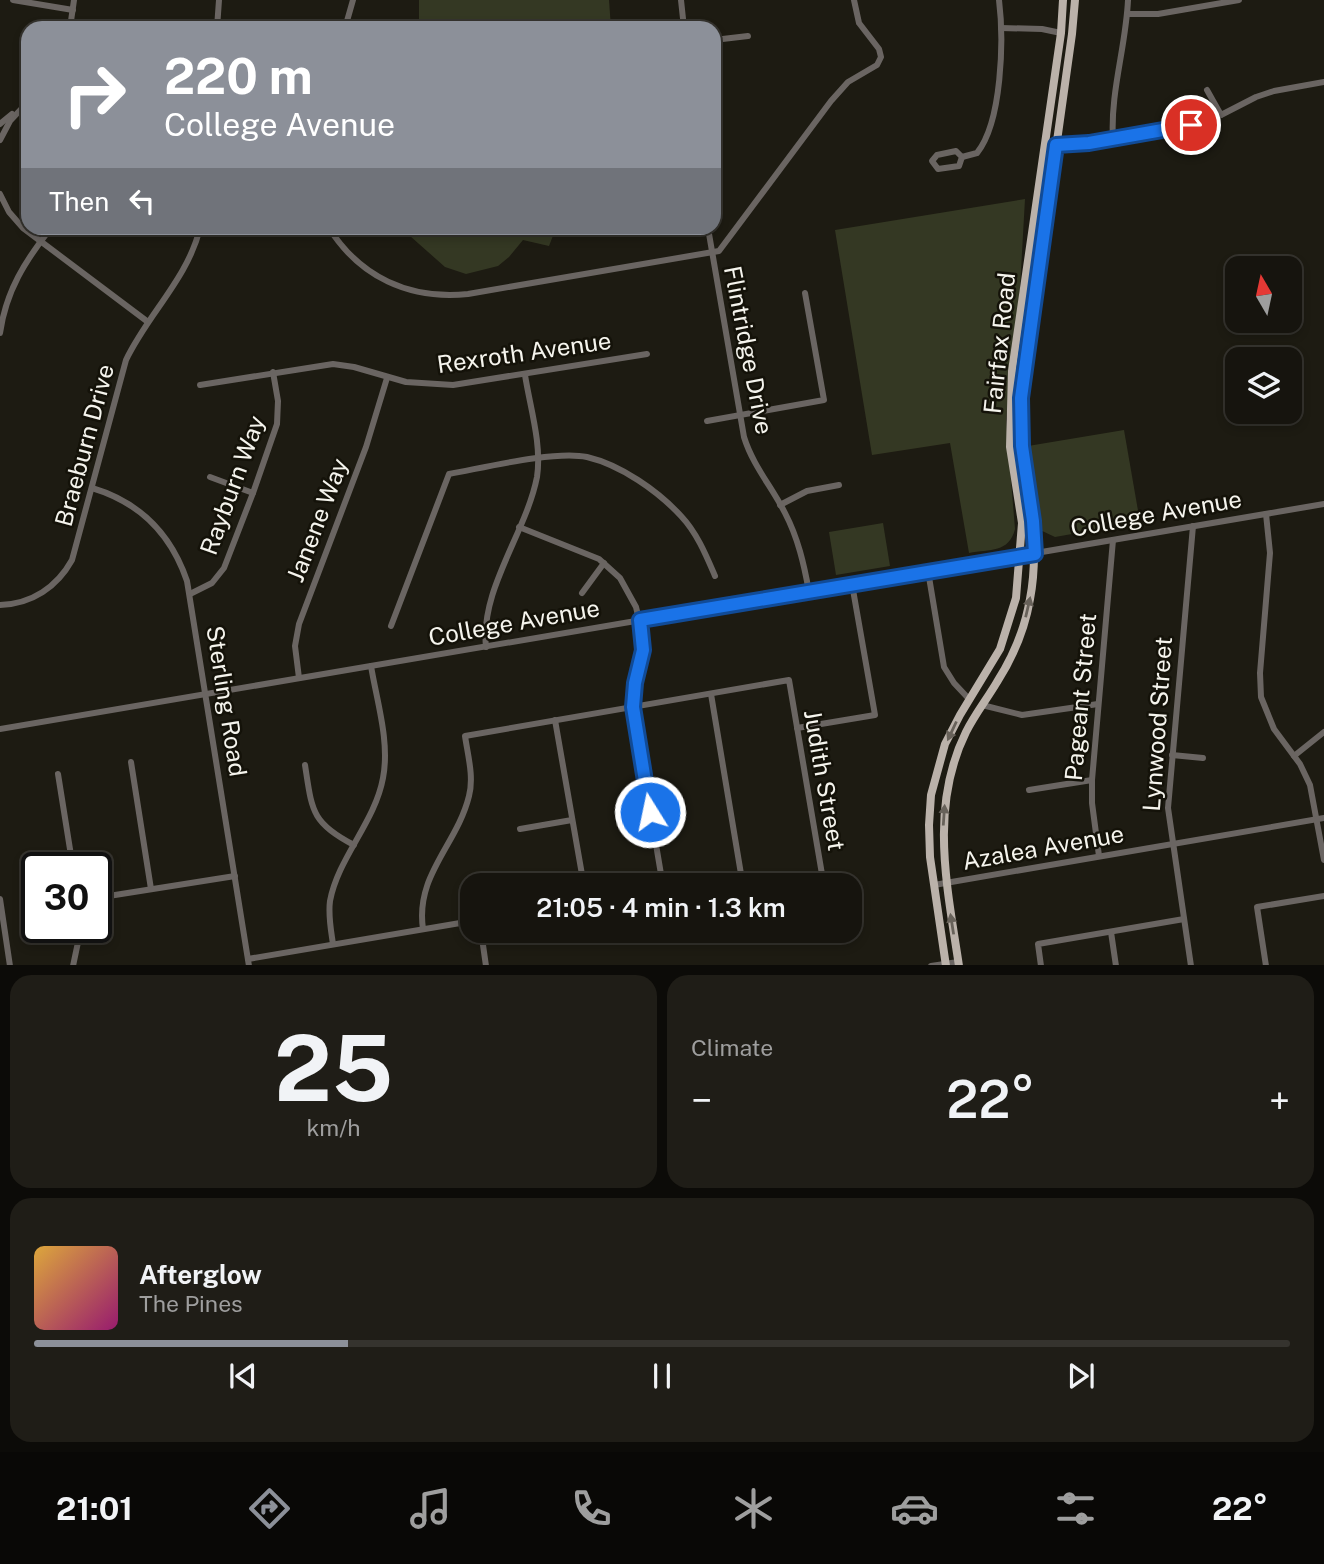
<!DOCTYPE html>
<html lang="en">
<head>
<meta charset="utf-8">
<style>
	:root { --surface:#16140e; --page:#1f1d17; --text:#f1f3f6; --muted:#9e9e9e; --line:#35332e; --accent:#8c9099 }
	body { margin:0; font-family:"Public Sans",sans-serif; background:var(--page); color:var(--text); height:100vh; display:flex; flex-direction:column; font-size:26px; white-space:nowrap }
	* { box-sizing:border-box; margin:0 }
	p { font-size:23px; color:var(--muted) }
	.icon { flex:none; width:38px; height:38px; fill:none; stroke:currentColor; stroke-width:2; stroke-linecap:round; stroke-linejoin:round }
	.map { position:relative; height:965px; overflow:hidden }
	.details { display:flex; flex-direction:column; gap:10px; padding:10px; background:#0c0b08; flex:1 }
	.details>* { flex:none }
	.guide { position:absolute; left:21px; top:21px; width:700px; height:214px; border-radius:21px; box-shadow:0 4px 10px #0003,0 0 0 2px var(--line); background:#8c9099; color:#fff; overflow:hidden }
	.needle { width:46px; rotate:351deg }
	.controls { position:absolute; left:1225px; top:256px; display:grid; gap:14px }
	.controls a { display:grid; place-items:center; width:77px; height:77px; border-radius:14px; background:var(--surface); box-shadow:0 4px 10px #0003,0 0 0 2px var(--line); font-size:35px }
	.speed { position:absolute; left:21px; top:852px; display:flex; gap:14px; font-size:35px; font-weight:700; text-align:center }
	.speed>* { display:grid; place-content:center; width:91px; height:91px; border-radius:50%; background:var(--surface); box-shadow:0 4px 10px #0003,0 0 0 2px var(--line); line-height:1 }
	.speed .limit { border:4px solid #111; border-radius:10px; background:#fff; color:#111 }
	.pin { position:absolute; display:grid; place-items:center; width:60px; height:60px; color:#fff; margin:-30px; border:4px solid #fff; border-radius:50%; box-shadow:0 2px 7px #0007 }
	.me { position:absolute; width:77px; margin:-38px; rotate:350deg; stroke-linejoin:round; filter:drop-shadow(0 0 5px #0008) }
	.turn { display:flex; align-items:center; gap:24px; height:147px; padding:0 28px; font-size:32px }
	.turn .icon { width:91px; height:91px; stroke-width:2.5 }
	.turn b { display:block; font-size:49px; line-height:60px }
	.then { display:flex; align-items:center; height:66px; padding:0 28px; background:#0003; gap:14px; font-size:26px }
	.big { font-size:52px; font-weight:600; line-height:1.1 }
	.details .widget { flex:1; display:flex; flex-direction:column; justify-content:center; gap:10px; min-width:0; padding:0 24px; border-radius:21px; background:var(--page) }
	.details .dial { align-items:center; gap:0 }
	.dial b { font-size:91px; line-height:1 }
	.song { display:flex; align-items:center; gap:21px }
	.cover { width:84px; height:84px; border-radius:10px; background:linear-gradient(135deg,hsl(40 70% 55%),hsl(320 70% 35%)) }
	.played { height:7px; border-radius:4px; background:linear-gradient(90deg,var(--accent) 25%,var(--line) 25%) }
	.keys { display:flex; justify-content:space-around; direction:ltr }
	.heat { display:flex; justify-content:space-between; align-items:center; font-size:38px; direction:ltr }
	.details .tiles { flex:1; display:grid; gap:10px; grid-template-columns:1fr 1fr }
	.widget:last-child { grid-column:span 2 }
	.trip { position:absolute; left:460px; top:873px; width:402px; height:70px; border-radius:21px; background:var(--surface); box-shadow:0 4px 10px #0003,0 0 0 2px var(--line); font-weight:600; line-height:70px; text-align:center }
	.tabs { display:flex; height:112px; justify-content:space-around; align-items:center; background:#090806; color:var(--muted) }
	.tabs .icon { width:49px; height:49px }
	.tabs .active { color:var(--accent) }
	.tabs b { font-size:32px; color:var(--text) }
	.map>svg:first-child { display:block }
</style>
</head>
<body>
<div class="map">
<svg width="1324" height="966" viewBox="0 0 1324 966">
	<rect width="100%" height="100%" fill="#1d1b12"/>
	<g fill="#343823">
		<polygon points="419,0 609,0 611,28 419,28"/>
		<path d="M1025,199L1019,306L1006,419L1015,529C1009,553 990,549 969,553L950,443L872,455L835,230Z"/>
		<polygon points="401,228 556,228 549,246 523,240 509,257 498,266 466,274 445,267"/>
		<polygon points="1124,430 1140,522 1055,537 1040,530 1028,446"/>
		<polygon points="883,523 890,566 836,575 829,532"/>
	</g>
	<g fill="none" stroke-linecap="round" stroke-linejoin="round">
		<g stroke="#6a6562" stroke-width="6">
			<polyline points="13,0 73,10"/>
			<polyline points="681,0 684,28"/>
			<polyline points="1127,14 1158,14 1239,0"/>
			<polyline points="70,28 74,0"/>
			<polyline points="217,28 219,0"/>
			<polyline points="345,28 353,0"/>
			<polyline points="1001,28 1042,29 1061,33"/>
			<polyline points="714,40 748,36"/>
			<polyline points="1207,90 1221,115"/>
			<polyline points="0,124 12,114"/>
			<path d="M1113,139C1110,93 1126,46 1128,0"/>
			<polyline points="0,140 10,121 24,106"/>
			<polyline points="1056,145 1089,143 1191,125 1221,115 1256,97 1274,91 1324,82"/>
			<polygon points="956,151 962,157 959,166 938,169 932,161 937,155"/>
			<path d="M962,157L977,153C1002,122 1004,40 999,0"/>
			<polyline points="0,194 9,212 23,228 148,322"/>
			<path d="M329,228C360,277 409,300 468,294L719,251L831,101L848,82L877,65L881,57L879,49L859,23L854,0"/>
			<path d="M708,228L744,437C753,466 772,487 785,513C798,538 804,564 809,592"/>
			<path d="M0,333C6,291 25,261 51,228"/>
			<polyline points="200,385 333,364 354,367 406,382 453,385 647,354"/>
			<polyline points="707,421 824,400 805,293"/>
			<polyline points="210,477 253,493"/>
			<path d="M92,488C139,502 171,534 187,581L249,966"/>
			<polyline points="780,505 807,491 839,485"/>
			<polyline points="1266,514 1270,553 1260,673 1261,697 1274,729 1300,764 1310,785 1324,860"/>
			<polyline points="519,527 599,559 620,578 636,607 642,632 643,650 635,683 634,714 663,886"/>
			<polyline points="928,571 944,667 954,683 969,699"/>
			<polyline points="582,593 604,563"/>
			<polyline points="190,594 212,583 224,568 253,493 277,424 278,401 273,372"/>
			<path d="M0,605C32,604 57,587 72,560L126,360C148,314 188,278 200,228"/>
			<path d="M391,626L449,474C483,468 555,450 587,457C621,465 658,491 681,516C697,533 706,555 715,576"/>
			<path d="M486,647C480,589 526,533 537,477C542,444 530,407 525,375"/>
			<polyline points="299,678 295,646 299,624 366,447 387,378"/>
			<polyline points="711,694 743,886"/>
			<polyline points="982,705 1022,715 1098,704"/>
			<polyline points="555,720 584,886"/>
			<polyline points="797,728 875,715 852,584"/>
			<polyline points="0,729 1324,504"/>
			<polyline points="1172,755 1203,758"/>
			<polyline points="1294,756 1324,732"/>
			<polyline points="131,762 151,889"/>
			<path d="M305,765C312,810 311,823 354,845"/>
			<polyline points="58,774 73,868"/>
			<polyline points="1029,790 1092,780"/>
			<polyline points="520,829 572,820"/>
			<polyline points="1099,856 1092,803 1092,780 1113,540"/>
			<polyline points="934,885 1324,818"/>
			<polyline points="96,898 235,876"/>
			<polyline points="0,899 10,966"/>
			<path d="M423,929C415,875 457,845 469,796C474,777 468,756 465,736L789,680L824,886"/>
			<polyline points="481,931 486,966"/>
			<polyline points="591,931 593,942 657,931"/>
			<polyline points="1111,932 1116,966"/>
			<path d="M333,944C331,930 328,916 330,901C338,858 375,822 383,778C390,742 377,702 371,666"/>
			<polyline points="248,959 472,921"/>
			<polyline points="73,966 81,928"/>
			<polyline points="931,966 958,962"/>
			<polyline points="1041,966 1038,944 1184,919"/>
			<polyline points="1191,966 1168,808 1193,526"/>
			<polyline points="1266,966 1257,907 1324,896"/>
		</g>
		<g stroke="#bbb2aa" stroke-width="8">
			<polyline points="946,966 930,857 929,825 931,795 945,744 960,715 1000,649 1016,598 1022,523 1010,447 1012,371 1061,33 1063,0"/>
			<path d="M959,966C947,886 929,807 966,732C975,714 987,699 997,682C1013,657 1025,628 1030,599C1043,532 1020,466 1021,398L1072,34L1075,0"/>
		</g>
	</g>
	<defs><path id="oneway-solid" d="M-6-.8H1V-3.2L6.5 0L1 3.2V.8H-6Z" transform="scale(1.75)"/></defs>
	<g fill="#68625a">
		<use href="#oneway-solid" transform="translate(1028 607) rotate(-77)"/>
		<use href="#oneway-solid" transform="translate(952 731) rotate(115)"/>
		<use href="#oneway-solid" transform="translate(944 815) rotate(-86)"/>
		<use href="#oneway-solid" transform="translate(952 924) rotate(-99)"/>
	</g>
	<g fill="none" stroke-linecap="round" stroke-linejoin="round">
		<defs>
			<polyline id="route" points="650,812 633,707 635,683 643,650 640,620 1035,554 1033,521 1022,446 1021,398 1056,145 1089,143 1191,125"/>
		</defs>
		<use href="#route" stroke="#114b97" stroke-width="18"/>
		<use href="#route" stroke="#1a73e8" stroke-width="12"/>
	</g>
	<g text-anchor="middle" dominant-baseline="central" stroke-width="5" stroke-linejoin="round" paint-order="stroke">
		<g font-size="24" fill="#f5f4ed" stroke="#141209">
			<text transform="translate(999 343) rotate(-84)">Fairfax Road</text>
			<text transform="translate(749 350) rotate(79)">Flintridge Drive</text>
			<text transform="translate(524 352) rotate(-8)">Rexroth Avenue</text>
			<text transform="translate(84 445) rotate(-75)">Braeburn Drive</text>
			<text transform="translate(232 485) rotate(-70)">Rayburn Way</text>
			<text transform="translate(1156 513) rotate(-10)">College Avenue</text>
			<text transform="translate(317 520) rotate(-69)">Janene Way</text>
			<text transform="translate(514 622) rotate(-10)">College Avenue</text>
			<text transform="translate(1080 697) rotate(-85)">Pageant Street</text>
			<text transform="translate(227 701) rotate(81)">Sterling Road</text>
			<text transform="translate(1157 724) rotate(-86)">Lynwood Street</text>
			<text transform="translate(825 780) rotate(80)">Judith Street</text>
			<text transform="translate(1043 847) rotate(-10)">Azalea Avenue</text>
		</g>
	</g>
</svg>
<div class="controls">
<a><svg class="needle" viewBox="-14 -14 28 28"><path d="M0-13l5 13h-10z" fill="#e53935"/><path d="M0 13l5-13h-10z" fill="#9e9e9e"/></svg></a>
<a><svg class="icon" aria-label="layers" viewBox="0 0 24 24"><path d="M12 4l9 5-9 5-9-5zM3 14l9 5 9-5"/></svg></a>
</div>
<div class="speed"><div class="limit">30</div></div>
<div class="pin" style="left:1191px;top:125px;background:#d93025"><svg class="icon" aria-label="arrive" viewBox="0 0 24 24"><path d="M6 21V4h12l-3 4 3 4H6"/></svg></div>
<svg class="me" style="left:650px;top:812px" viewBox="-20 -20 40 40"><circle r="17" fill="#1a73e8" stroke="#fff" stroke-width="3"/><path d="M0-11L8 9 0 5-8 9z" fill="#fff"/></svg>
<div class="trip">21:05 · 4 min · 1.3 km</div>
<div class="guide">
<div class="turn"><svg class="icon" aria-label="right" viewBox="0 0 24 24"><path d="M7 20v-9h11M14 6l5 5-5 5"/></svg><div><b>220 m</b>College Avenue</div></div>
<div class="then">Then<svg class="icon" aria-label="left" viewBox="0 0 24 24"><path d="M17 20v-9H6M10 6l-5 5 5 5"/></svg></div>
</div>
</div>
<section class="details">
<div class="tiles">
<div class="widget dial"><b>25</b><p>km/h</p></div>
<div class="widget"><p>Climate</p>
<div class="heat"><a>−</a><b class="big">22°</b><a>+</a></div>
</div>
<div class="widget">
<div class="song"><i class="cover"></i><div><b>Afterglow</b><p>The Pines</p></div></div>
<div class="played"></div>
<div class="keys"><svg class="icon" aria-label="previous" viewBox="0 0 24 24"><path d="M18 5L8 12l10 7zM5 5v14"/></svg><svg class="icon" aria-label="pause" viewBox="0 0 24 24"><path d="M8 5v14M16 5v14"/></svg><svg class="icon" aria-label="next" viewBox="0 0 24 24"><path d="M6 5l10 7-10 7zM19 5v14"/></svg></div>
</div>
</div>
</section>
<nav class="tabs">
<b>21:01</b>
<svg class="icon active" aria-label="directions" viewBox="0 0 24 24"><path d="M12 3l9 9-9 9-9-9zM9 14v-3h6M13 9l2 2-2 2"/></svg>
<svg class="icon" aria-label="music" viewBox="0 0 24 24"><path d="M9 18V5l10-2v13"/><circle cx="6" cy="18" r="3"/><circle cx="16" cy="16" r="3"/></svg>
<svg class="icon" aria-label="phone" viewBox="0 0 24 24"><path d="M5 4h4l2 5-3 2q2 4 5 5l2-3 5 2v4C11 20 4 13 5 4z"/></svg>
<svg class="icon" aria-label="climate" viewBox="0 0 24 24"><path d="M12 3v18M4 7l16 10M4 17L20 7"/></svg>
<svg class="icon" aria-label="car" viewBox="0 0 24 24"><path d="M5 17H2v-5l4-1 3-4h7l3 4 3 1v5h-3M9 17h6M6 11h13"/><circle cx="7" cy="17" r="2"/><circle cx="17" cy="17" r="2"/></svg>
<svg class="icon" aria-label="filters" viewBox="0 0 24 24"><path d="M4 7h16M4 17h16"/><circle cx="9" cy="7" r="2"/><circle cx="15" cy="17" r="2"/></svg>
<b>22°</b>
</nav>
</body>
</html>
